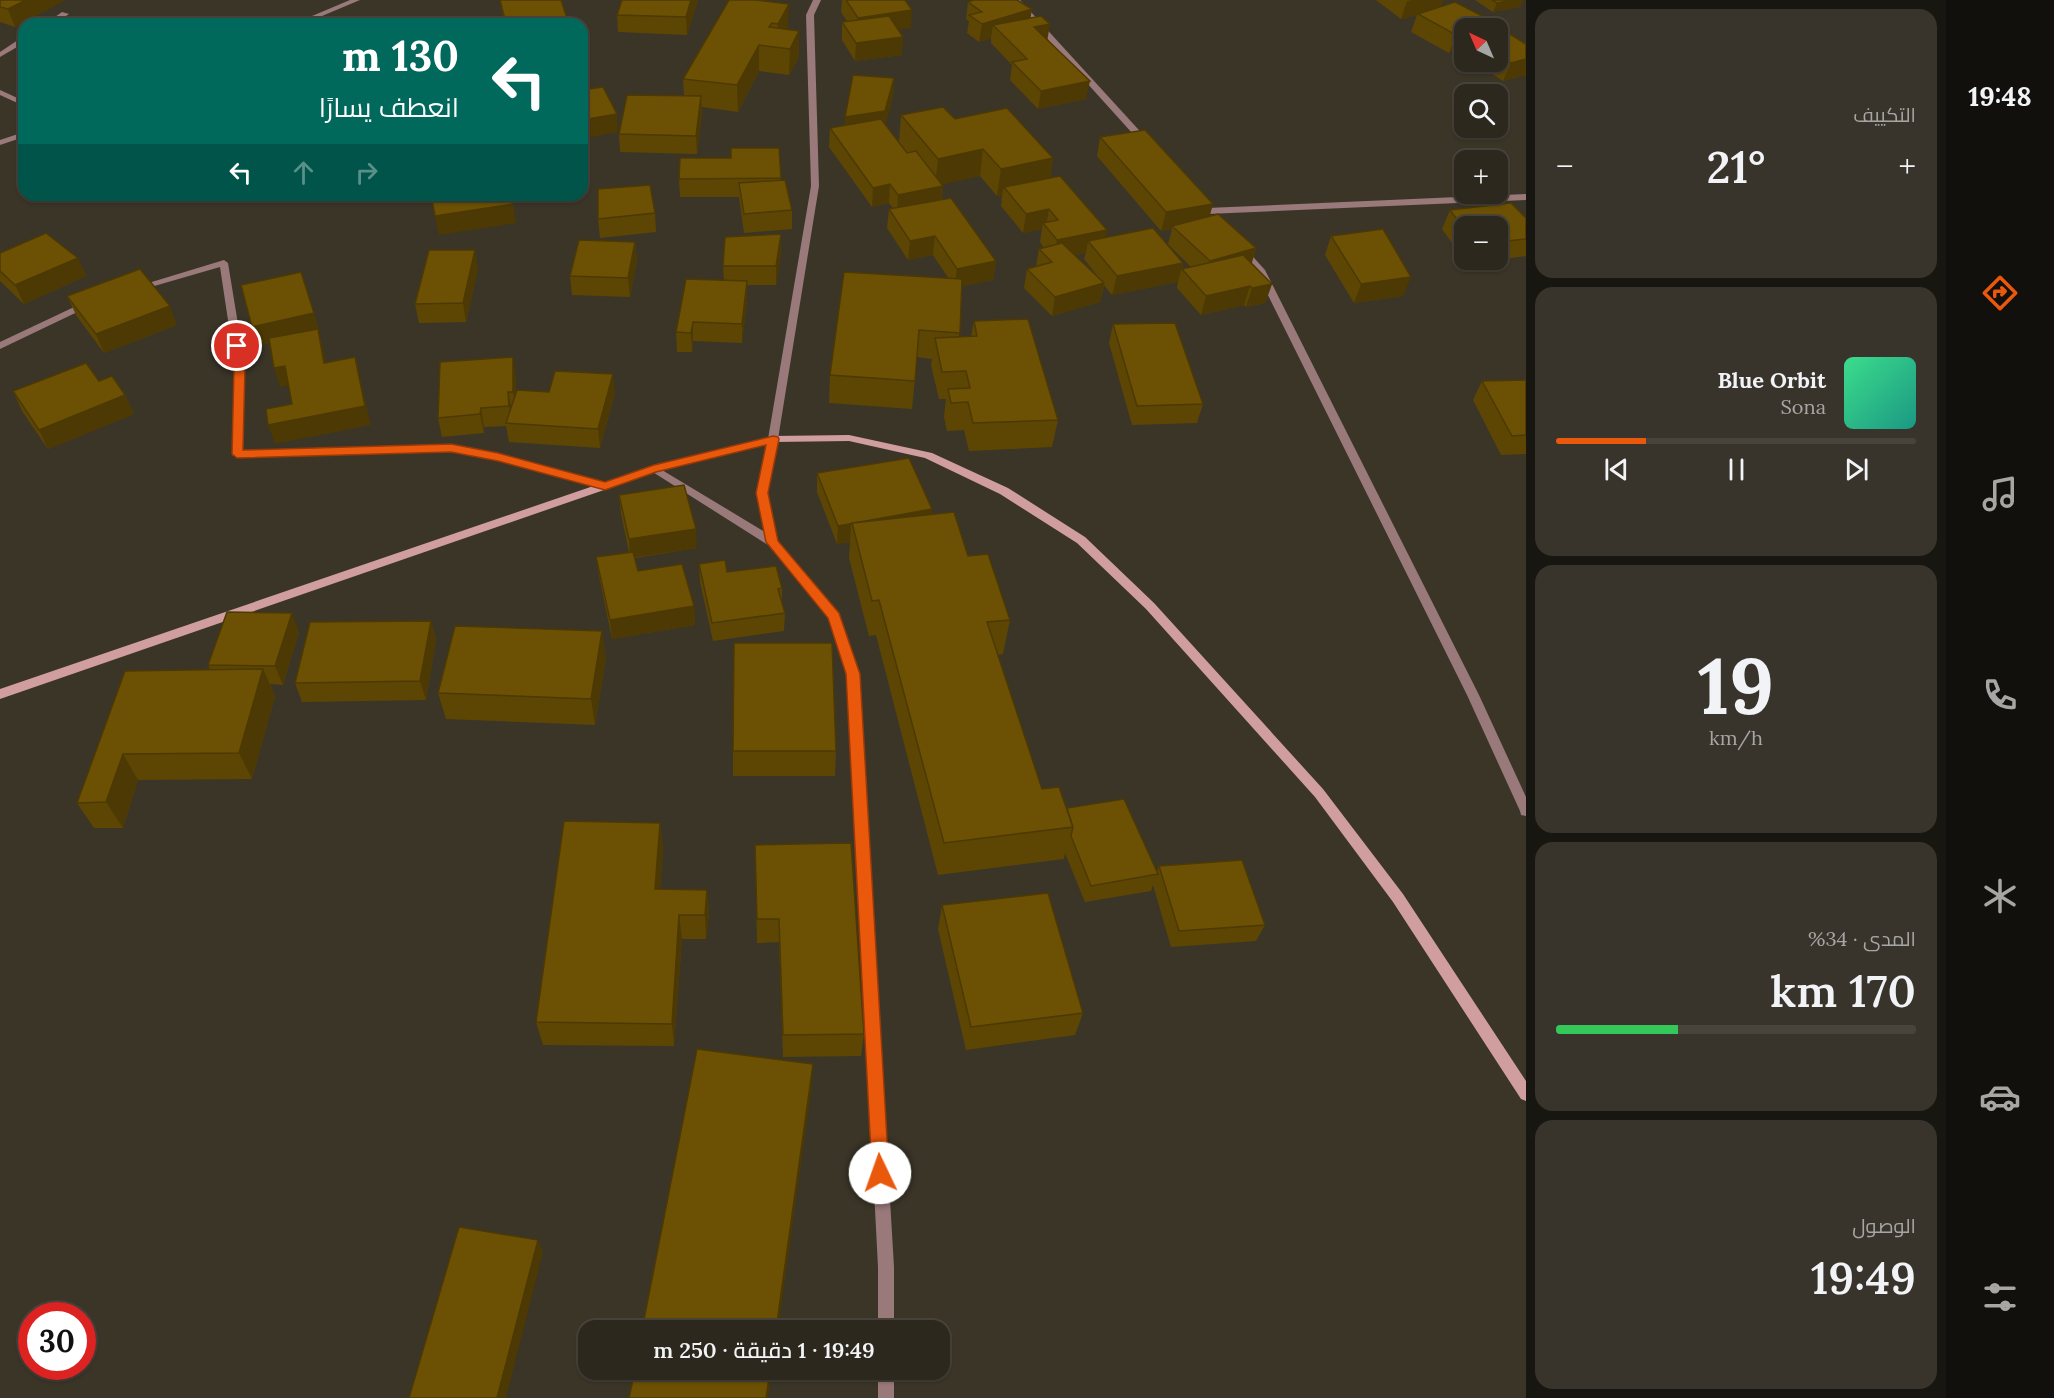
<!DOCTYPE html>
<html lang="ar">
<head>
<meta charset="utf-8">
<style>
	:root { --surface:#2c281e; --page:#38342b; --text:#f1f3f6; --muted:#a6a6a4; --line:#48443c; --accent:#ea580c }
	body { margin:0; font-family:Lora,Cairo,serif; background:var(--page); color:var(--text); direction:rtl; height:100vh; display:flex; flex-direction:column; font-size:22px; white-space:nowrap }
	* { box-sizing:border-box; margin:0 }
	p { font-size:20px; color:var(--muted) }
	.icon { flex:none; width:33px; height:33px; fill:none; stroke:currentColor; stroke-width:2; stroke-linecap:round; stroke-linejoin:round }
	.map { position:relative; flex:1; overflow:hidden; direction:ltr }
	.panel { display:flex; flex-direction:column; gap:9px; padding:9px; background:#181610; width:420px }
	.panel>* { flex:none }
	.banner { position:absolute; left:18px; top:18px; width:570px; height:183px; border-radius:18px; box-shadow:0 2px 4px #0004,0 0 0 2px var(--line); direction:rtl; background:#00695c; color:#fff; overflow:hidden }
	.needle { width:39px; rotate:316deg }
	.fabs { position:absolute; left:1454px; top:18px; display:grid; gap:12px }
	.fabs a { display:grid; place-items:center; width:54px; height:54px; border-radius:12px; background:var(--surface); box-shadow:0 2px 4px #0004,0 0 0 2px var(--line); font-size:30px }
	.speed { position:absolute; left:18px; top:1302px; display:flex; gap:12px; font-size:30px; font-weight:700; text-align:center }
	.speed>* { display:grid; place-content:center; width:78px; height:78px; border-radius:50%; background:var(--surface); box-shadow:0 2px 4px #0004,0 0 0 2px var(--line); line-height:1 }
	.speed .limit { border:9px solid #d22; background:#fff; color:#111 }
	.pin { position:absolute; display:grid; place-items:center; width:51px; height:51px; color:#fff; margin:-26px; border:3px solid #fff; border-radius:50%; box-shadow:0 2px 6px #0007 }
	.me { position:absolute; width:66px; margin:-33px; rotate:357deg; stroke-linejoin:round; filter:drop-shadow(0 0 4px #0008) }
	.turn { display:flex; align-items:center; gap:21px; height:126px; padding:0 30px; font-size:27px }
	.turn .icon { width:78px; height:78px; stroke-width:2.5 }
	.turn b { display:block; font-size:42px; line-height:51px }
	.lanes { display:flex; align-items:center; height:57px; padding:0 30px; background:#0003; justify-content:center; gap:30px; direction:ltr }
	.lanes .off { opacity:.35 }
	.big { font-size:45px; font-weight:600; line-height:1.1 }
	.panel .widget { flex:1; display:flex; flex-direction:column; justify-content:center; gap:9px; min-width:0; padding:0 21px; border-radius:18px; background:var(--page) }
	.panel .dial { align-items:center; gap:0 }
	.dial b { font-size:78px; line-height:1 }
	.song { display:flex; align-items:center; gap:18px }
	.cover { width:72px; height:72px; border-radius:9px; background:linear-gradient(135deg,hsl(150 70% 55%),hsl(170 70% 35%)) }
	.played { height:6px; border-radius:3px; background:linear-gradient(90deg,var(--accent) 25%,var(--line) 25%) }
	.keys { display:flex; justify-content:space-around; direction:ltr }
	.heat { display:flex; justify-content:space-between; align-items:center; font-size:33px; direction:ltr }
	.charge { height:9px; border-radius:4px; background:linear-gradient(90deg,#34c759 34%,var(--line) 0) }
	.trip { position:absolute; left:578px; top:1320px; width:372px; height:60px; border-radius:18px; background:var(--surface); box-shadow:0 2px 4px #0004,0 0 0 2px var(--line); font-weight:600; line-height:60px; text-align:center; direction:rtl }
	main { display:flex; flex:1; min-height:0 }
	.tab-bar { display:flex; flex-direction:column; width:108px; justify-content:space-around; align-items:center; background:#12100c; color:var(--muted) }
	.tab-bar .icon { width:42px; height:42px }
	.tab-bar .current { color:var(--accent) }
	.tab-bar b { font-size:27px; color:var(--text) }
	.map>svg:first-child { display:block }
</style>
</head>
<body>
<main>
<nav class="tab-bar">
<b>19:48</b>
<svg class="icon current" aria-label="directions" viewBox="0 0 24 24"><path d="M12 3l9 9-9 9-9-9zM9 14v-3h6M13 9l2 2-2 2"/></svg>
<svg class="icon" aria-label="music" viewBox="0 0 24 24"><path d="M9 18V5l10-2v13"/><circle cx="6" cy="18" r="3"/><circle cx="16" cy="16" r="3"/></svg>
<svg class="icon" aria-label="phone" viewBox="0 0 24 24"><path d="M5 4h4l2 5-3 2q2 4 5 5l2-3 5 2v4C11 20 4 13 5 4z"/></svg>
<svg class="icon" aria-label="climate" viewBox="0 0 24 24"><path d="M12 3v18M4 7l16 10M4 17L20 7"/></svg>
<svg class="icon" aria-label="car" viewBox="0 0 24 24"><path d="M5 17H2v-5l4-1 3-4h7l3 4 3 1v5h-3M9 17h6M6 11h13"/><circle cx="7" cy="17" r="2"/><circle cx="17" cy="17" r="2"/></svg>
<svg class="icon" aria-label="filters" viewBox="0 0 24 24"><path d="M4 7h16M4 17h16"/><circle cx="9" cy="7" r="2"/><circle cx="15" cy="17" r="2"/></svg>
</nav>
<section class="panel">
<div class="widget"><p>التكييف</p>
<div class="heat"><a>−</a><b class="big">21°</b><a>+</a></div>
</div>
<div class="widget">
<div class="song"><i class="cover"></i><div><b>Blue Orbit</b><p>Sona</p></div></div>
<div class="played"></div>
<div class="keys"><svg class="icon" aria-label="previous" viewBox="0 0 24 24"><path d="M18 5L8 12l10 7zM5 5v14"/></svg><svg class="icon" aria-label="pause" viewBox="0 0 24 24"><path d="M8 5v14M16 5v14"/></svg><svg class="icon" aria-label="next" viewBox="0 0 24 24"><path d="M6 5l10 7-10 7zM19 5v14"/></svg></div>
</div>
<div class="widget dial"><b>19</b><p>km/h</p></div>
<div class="widget"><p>المدى · 34%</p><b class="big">170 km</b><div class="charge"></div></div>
<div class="widget"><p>الوصول</p><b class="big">19:49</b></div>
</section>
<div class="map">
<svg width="1526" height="1398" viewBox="0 0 1526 1398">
	<rect width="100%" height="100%" fill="#3b3528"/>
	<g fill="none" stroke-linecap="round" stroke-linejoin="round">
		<g fill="#99797a" fill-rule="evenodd">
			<polygon points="350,0 360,0 303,24 293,24"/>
			<polygon points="813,0 821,0 814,15 819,186 778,439 773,442 768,439 811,186 806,15"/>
			<polygon points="62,12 69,14 54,24 45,24"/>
			<polygon points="21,38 24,38 24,43 0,57 0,52"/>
			<polygon points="0,90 24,101 24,106 0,95"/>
			<polygon points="24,132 24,137 0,145 0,140"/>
			<polygon points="1526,194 1526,200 1207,214 1203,211 1207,208"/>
			<polygon points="224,260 228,263 245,367 242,450 451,445 498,454 609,483 610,486 605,490 498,460 451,451 233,456 232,454 235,367 220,267 137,291 132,288"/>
			<polygon points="89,300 92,301 92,305 0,349 0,342"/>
		</g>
		<g fill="#99797a" fill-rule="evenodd">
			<polygon points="1012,0 1020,0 1148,140 1148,144 1142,144"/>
			<polygon points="1243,248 1246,249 1265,270 1479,695 1526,797 1526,816 1521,815 1520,811 1467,695 1256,271 1239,251"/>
			<polygon points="773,436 778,439 767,493 777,541 838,613 859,674 894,1267 894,1330 878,1330 878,1267 847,674 829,618 768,545 648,469 653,465 657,467 765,532 757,493 768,439"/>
			<rect x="878" y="1370" width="16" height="28"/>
		</g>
		<polygon fill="#d19ea0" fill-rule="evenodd" points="849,435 932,453 1008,488 1085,537 1154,603 1323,789 1403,894 1526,1081 1526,1101 1521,1099 1393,902 1315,797 1146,609 1077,543 1000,494 925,458 849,441 773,442 656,472 0,699 0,689 649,467 773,436"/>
	</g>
	<g fill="#5d4604" fill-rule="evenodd">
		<polygon points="0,0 65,0 15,27 0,22"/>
		<polygon points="500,0 568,24 504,24"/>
		<polygon points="622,0 698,0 687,35 618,32 617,15"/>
		<polygon points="755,0 788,30 799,31 799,57 789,75 759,71 738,112 702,107 702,114 697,154 620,152 619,134 684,96 683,79"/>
		<polygon points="842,0 905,0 911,28 898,29 902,55 855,61 842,40 842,22 847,21 841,12"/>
		<polygon points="1376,0 1443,0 1440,7 1494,22 1491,28 1464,28 1449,53 1411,32 1417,15 1401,19"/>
		<polygon points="1475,0 1523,0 1520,7 1493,12"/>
		<polygon points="968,2 1032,9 1030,18 1047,40 1086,99 1038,109 1010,80 1012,65 991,43 991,38 979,42 967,33 969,21 966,19"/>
		<polygon points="1497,36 1526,44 1526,75 1503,81 1474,62 1497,62"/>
		<path d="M894,78L893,96L885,125L907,153L899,142L901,115L955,119L1053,158L1050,178L1105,237L1183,263L1182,269L1191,267L1168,244L1172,229L1161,231L1097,156L1100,137L1213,204L1209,216L1256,248L1252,263L1272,284L1265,303L1246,307L1244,305L1201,315L1177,288L1178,282L1112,295L1104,285L1100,302L1052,316L1024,288L1027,269L1036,267L1039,249L1044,248L1040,242L1042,229L1023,233L1001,206L1002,195L997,196L980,176L942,184L943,186L942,199L996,261L993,280L962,286L959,337L971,336L974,321L1058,420L1052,447L969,451L964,430L947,431L944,417L946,399H939L931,365L932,359L917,357L912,409L829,403L830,375L949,279L933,255L908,260L887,228L889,209L893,208L889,203L872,207L829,147L830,128L844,125ZM1086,253L1084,259L1097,275L1075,255Z"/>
		<polygon points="779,148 781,181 792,210 792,229 744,233 739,197 680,197 679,179 731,158"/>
		<polygon points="1450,210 1526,218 1526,256 1468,264 1465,260 1497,260 1497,226 1464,226 1464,259 1442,229"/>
		<polygon points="655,213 656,232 600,238 598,219"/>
		<polygon points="1331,236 1403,296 1354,303 1325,255"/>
		<polygon points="635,242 637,261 630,297 572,295 570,276"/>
		<polygon points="0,253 78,258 86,276 24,304 0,281"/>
		<polygon points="781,253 776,285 747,285 747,300 742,343 693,341 692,352 677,352 676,332 724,280 723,266"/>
		<polygon points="478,269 466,322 419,323 415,304"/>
		<polygon points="67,296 177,325 104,353 76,315"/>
		<polygon points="1113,324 1203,404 1197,423 1132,425 1109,343"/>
		<polygon points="516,376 516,392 615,393 600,448 509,442 506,426 484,427 484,433 442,437 438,418"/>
		<polygon points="1526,380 1526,454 1501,455 1473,400 1482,381"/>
		<polygon points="99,381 125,395 134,414 48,449 22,411 13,391"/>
		<polygon points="817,473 932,514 968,556 1010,620 1003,654 997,655 1042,789 1157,872 1159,866 1265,925 1256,941 1171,947 1153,885 1151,891 1085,902 1065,853 1064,859 938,875 876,635 869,636 849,558 850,542 837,544 817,492"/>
		<polygon points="619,495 697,548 635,558 638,571 694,606 695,625 612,639 599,576 596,557 629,552 621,514"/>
		<polygon points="699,564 782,588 782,602 785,613 784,631 713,641 700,582"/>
		<polygon points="431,621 436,639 426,700 302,702 295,683"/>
		<polygon points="299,632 283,685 270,684 275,696 252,779 138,780 123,828 94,828 77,803 125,671 210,670 208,665"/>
		<polygon points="606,658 595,725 446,719 438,693"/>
		<polygon points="733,751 836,751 835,776 733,776"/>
		<polygon points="660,823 663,848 660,889 707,890 709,914 706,939 682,939 674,1046 543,1045 536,1022"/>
		<polygon points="755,845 864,1034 861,1056 783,1057 779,942 757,943"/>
		<polygon points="942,905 1083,1013 1075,1035 966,1050 938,929"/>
	</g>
	<g fill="#4c3904">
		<polygon points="26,0 65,0 15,27 8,9"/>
		<polygon points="691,0 698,0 687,35 686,17"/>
		<polygon points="1412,0 1443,0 1439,11 1418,14 1417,15 1401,19 1407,1"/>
		<polygon points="1513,0 1523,0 1520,7 1493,12 1497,3"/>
		<polygon points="789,4 788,30 778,48 778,24"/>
		<polygon points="1032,9 1029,27 993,25 991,38 979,42 982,24"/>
		<polygon points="912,10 911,28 857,35 858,18"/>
		<polygon points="567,18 568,24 518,24"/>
		<polygon points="1494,22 1491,28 1475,28"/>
		<polygon points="1050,24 1047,42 1034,27"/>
		<polygon points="799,31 799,57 789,75 790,49"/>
		<polygon points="1464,32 1464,48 1449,53 1456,35"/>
		<polygon points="903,37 902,55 855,61 856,43"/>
		<polygon points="759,45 759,71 738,112 737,85"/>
		<polygon points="1526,59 1526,75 1503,81 1511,63"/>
		<polygon points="894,78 893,96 884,130 844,135 845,117"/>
		<polygon points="1090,81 1086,99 1038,109 1041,91"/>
		<polygon points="701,96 702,114 697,154 696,136"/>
		<polygon points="617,114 618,132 582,139 582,120"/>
		<polygon points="983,149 980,176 935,186 938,159"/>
		<polygon points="1053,158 1049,185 1004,187 1002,195 997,196 1001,169"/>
		<polygon points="890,184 889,203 872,207 873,188"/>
		<polygon points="943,186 941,205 897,214 898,195"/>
		<polygon points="513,204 516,223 439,235 435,216"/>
		<polygon points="1213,204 1208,222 1172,226 1172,229 1161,231 1166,212"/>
		<polygon points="1049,209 1046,227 1043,223 1042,229 1023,233 1026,214"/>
		<polygon points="1107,230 1103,249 1088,241 1086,253 1053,259 1057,240"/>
		<polygon points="781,234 781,253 776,285 776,266"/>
		<polygon points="935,236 933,255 908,260 910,241"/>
		<polygon points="635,242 637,261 630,297 628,278"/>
		<polygon points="1256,248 1250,267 1204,280 1210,261"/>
		<polygon points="475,250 478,269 466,322 463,303"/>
		<polygon points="78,258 86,276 24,304 15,285"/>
		<polygon points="996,261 993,280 954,288 957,269"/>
		<polygon points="1183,263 1178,282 1112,295 1117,276"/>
		<polygon points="1411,277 1403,296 1354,303 1361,284"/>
		<polygon points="747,281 747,300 742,343 742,324"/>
		<polygon points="1104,283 1100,302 1052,316 1055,297"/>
		<polygon points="1272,284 1265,303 1246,307 1252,288"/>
		<polygon points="1250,286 1244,305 1201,315 1206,296"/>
		<polygon points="170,306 177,325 104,353 96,334"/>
		<polygon points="314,313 320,332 319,332 323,348 330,382 324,363 318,332 259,346 252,327"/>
		<polygon points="693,322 693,341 692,352 691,333"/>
		<polygon points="355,357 371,425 275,444 268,425"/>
		<polygon points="513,357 516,376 516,411 513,392"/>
		<polygon points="285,366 291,385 280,387 274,368"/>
		<polygon points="613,374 615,393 600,448 598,429"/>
		<polygon points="508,392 512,411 512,425 509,406"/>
		<polygon points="125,395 134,414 48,449 39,430"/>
		<polygon points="481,408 484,427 484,433 480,414"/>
		<polygon points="932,509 930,528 852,523"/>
		<polygon points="851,523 850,542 837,544 838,526"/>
		<polygon points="696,529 697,548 630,558 629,539"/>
		<polygon points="694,606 695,625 612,639 610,620"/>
		<polygon points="292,613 299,632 283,685 275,666"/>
		<polygon points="431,621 436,639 426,700 420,681"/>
		<polygon points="602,631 606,658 595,725 591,699"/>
		<polygon points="263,669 275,696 252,779 239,753"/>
		<polygon points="123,754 138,780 123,828 106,802"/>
		<polygon points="660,823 663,848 658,913 655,889"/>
		<polygon points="707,890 709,914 706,939 705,915"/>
		<polygon points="679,915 682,939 674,1046 672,1024"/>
		<polygon points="813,1064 811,1092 778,1330 776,1330"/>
		<polygon points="538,1240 543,1252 506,1398 497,1398"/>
		<polygon points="770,1370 772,1370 768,1398 766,1398"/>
	</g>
	<g fill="#6c5105" stroke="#4c3904" stroke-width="1.5">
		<polygon points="0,0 26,0 8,9 0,7"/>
		<polygon points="500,0 561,0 567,18 518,24 506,24"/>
		<polygon points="622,0 691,0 686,17 617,15"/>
		<polygon points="729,0 755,0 789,4 778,24 772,23 769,27 799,31 790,49 759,45 737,85 683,79"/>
		<polygon points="846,0 905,0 912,10 858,18"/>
		<polygon points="974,0 1017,0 1032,9 982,24 969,15 982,12 968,2"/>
		<polygon points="1492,0 1513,0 1497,3"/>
		<polygon points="1455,2 1494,22 1475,28 1464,28 1464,32 1456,35 1418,14"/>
		<polygon points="889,16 903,37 856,43 842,22"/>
		<polygon points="1041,16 1050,24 1034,27 1090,81 1041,91 1012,62 1027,59 993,25"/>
		<polygon points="1508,33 1526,44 1526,59 1511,63 1497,54 1497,36"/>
		<polygon points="853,75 894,78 885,111 845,117"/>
		<polygon points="603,87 617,114 582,120 582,90"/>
		<polygon points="627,95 701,96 696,136 619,134"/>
		<polygon points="943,107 955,119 1007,108 1053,158 1001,169 983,149 938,159 901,115"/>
		<polygon points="881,119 907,153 916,151 943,186 898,195 890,184 873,188 830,128"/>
		<polygon points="1145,130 1213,204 1166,212 1100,137"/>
		<polygon points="731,148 779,148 781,178 679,179 680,158 731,158"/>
		<polygon points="1060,176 1107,230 1057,240 1043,223 1058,220 1049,209 1026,214 1004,187"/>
		<polygon points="785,180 792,210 744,214 739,183"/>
		<polygon points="650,185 655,213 598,219 598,189"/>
		<polygon points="431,195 511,195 513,204 435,216"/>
		<polygon points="951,198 996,261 957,269 935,236 910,241 889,209"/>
		<polygon points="1511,203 1526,218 1526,239 1497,242 1497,226 1464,226 1464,229 1450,210"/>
		<polygon points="1218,214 1256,248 1210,261 1172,226"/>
		<polygon points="1153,228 1183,263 1117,276 1088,241"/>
		<polygon points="1383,229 1411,277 1361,284 1331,236"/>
		<polygon points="46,233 78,258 15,285 0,271 0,253"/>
		<polygon points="781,234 776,266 723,266 725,237"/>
		<polygon points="579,240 635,242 628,278 570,276"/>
		<polygon points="1062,243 1104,283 1055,297 1027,269 1052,262 1039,249"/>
		<polygon points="429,250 475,250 463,303 415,304"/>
		<polygon points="1243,255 1272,284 1252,288 1250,286 1206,296 1182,269"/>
		<polygon points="140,269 170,306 96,334 67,296"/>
		<polygon points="301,272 314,313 252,327 241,285"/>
		<polygon points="844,272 962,279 960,333 919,330 915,381 830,375"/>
		<polygon points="686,279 747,281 742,324 693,322 691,333 676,332"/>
		<polygon points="1028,319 1058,420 973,423 968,402 951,403 948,389 970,388 966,371 942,372 935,338 977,336 974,321"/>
		<polygon points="1175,323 1203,404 1137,406 1113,324"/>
		<polygon points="318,329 324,363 355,357 365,406 268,425 266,409 292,404 285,366 274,368 269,338"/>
		<polygon points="513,357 513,392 508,392 509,406 481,408 480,414 438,418 440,362"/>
		<polygon points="86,363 99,381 112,376 125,395 39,430 13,391"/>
		<polygon points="555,371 613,374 598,429 506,423 517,390 549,392"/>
		<polygon points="1526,380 1526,435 1512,436 1482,381"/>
		<polygon points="909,458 932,509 838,526 817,473"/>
		<polygon points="684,485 696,529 629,539 619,495"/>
		<polygon points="954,512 968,556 988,554 1010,620 987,622 1042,789 1059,787 1073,827 944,843 879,600 872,601 852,523"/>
		<polygon points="633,552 638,571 682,564 694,606 610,620 596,557"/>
		<polygon points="725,560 727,572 776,566 782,588 778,589 785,613 712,623 699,564"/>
		<polygon points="227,612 292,613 275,666 208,665"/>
		<polygon points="431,621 420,681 295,683 310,622"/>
		<polygon points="455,626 602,631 591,699 438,693"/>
		<polygon points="734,643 832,643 836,751 733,751"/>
		<polygon points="263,669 239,753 123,754 106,802 77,803 125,671"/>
		<polygon points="1124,799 1158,874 1091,886 1071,836 1073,827 1067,808"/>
		<polygon points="564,821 660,823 655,889 707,890 705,915 679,915 672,1024 536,1022"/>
		<polygon points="851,843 864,1034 783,1035 779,919 757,919 755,845"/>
		<polygon points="1242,860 1265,925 1179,931 1159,866"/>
		<polygon points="1048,893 1083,1013 971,1027 942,905"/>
		<polygon points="697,1049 813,1064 776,1330 642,1330"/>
		<polygon points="459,1227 538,1240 497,1398 409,1398"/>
		<polygon points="635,1370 770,1370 766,1398 629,1398"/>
	</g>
	<polygon fill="#ea580c" stroke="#983908" stroke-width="1.5" points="237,343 242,346 245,367 243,450 451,444 498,453 605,482 654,465 773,436 778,437 779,439 768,493 778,541 839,613 860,674 889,1173 886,1179 880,1181 874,1179 872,1173 846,674 828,618 766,542 756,493 766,445 656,472 605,490 498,461 451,452 237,458 232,454 234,367 231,346"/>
</svg>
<div class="fabs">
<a><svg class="needle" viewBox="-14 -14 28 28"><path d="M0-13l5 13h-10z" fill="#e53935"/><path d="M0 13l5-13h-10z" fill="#a6a6a4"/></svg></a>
<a><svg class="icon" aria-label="search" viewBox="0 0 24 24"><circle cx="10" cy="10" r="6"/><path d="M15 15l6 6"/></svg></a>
<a>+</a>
<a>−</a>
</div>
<div class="speed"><div class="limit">30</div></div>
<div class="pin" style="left:237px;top:346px;background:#d93025"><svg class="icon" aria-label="arrive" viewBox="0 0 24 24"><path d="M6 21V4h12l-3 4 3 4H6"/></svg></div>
<svg class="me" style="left:880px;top:1173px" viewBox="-20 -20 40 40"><circle r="19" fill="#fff"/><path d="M0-13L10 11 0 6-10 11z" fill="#ea580c"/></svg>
<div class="trip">19:49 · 1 دقيقة · 250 m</div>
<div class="banner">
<div class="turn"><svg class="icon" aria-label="left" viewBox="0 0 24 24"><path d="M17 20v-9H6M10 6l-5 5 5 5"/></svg><div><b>130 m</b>انعطف يسارًا</div></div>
<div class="lanes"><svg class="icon" aria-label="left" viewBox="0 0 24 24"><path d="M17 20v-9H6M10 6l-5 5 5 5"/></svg><svg class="icon off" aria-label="ahead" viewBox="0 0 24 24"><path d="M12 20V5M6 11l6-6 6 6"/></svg><svg class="icon off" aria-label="right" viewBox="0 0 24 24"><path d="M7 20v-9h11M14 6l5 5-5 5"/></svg></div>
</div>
</div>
</main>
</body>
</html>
